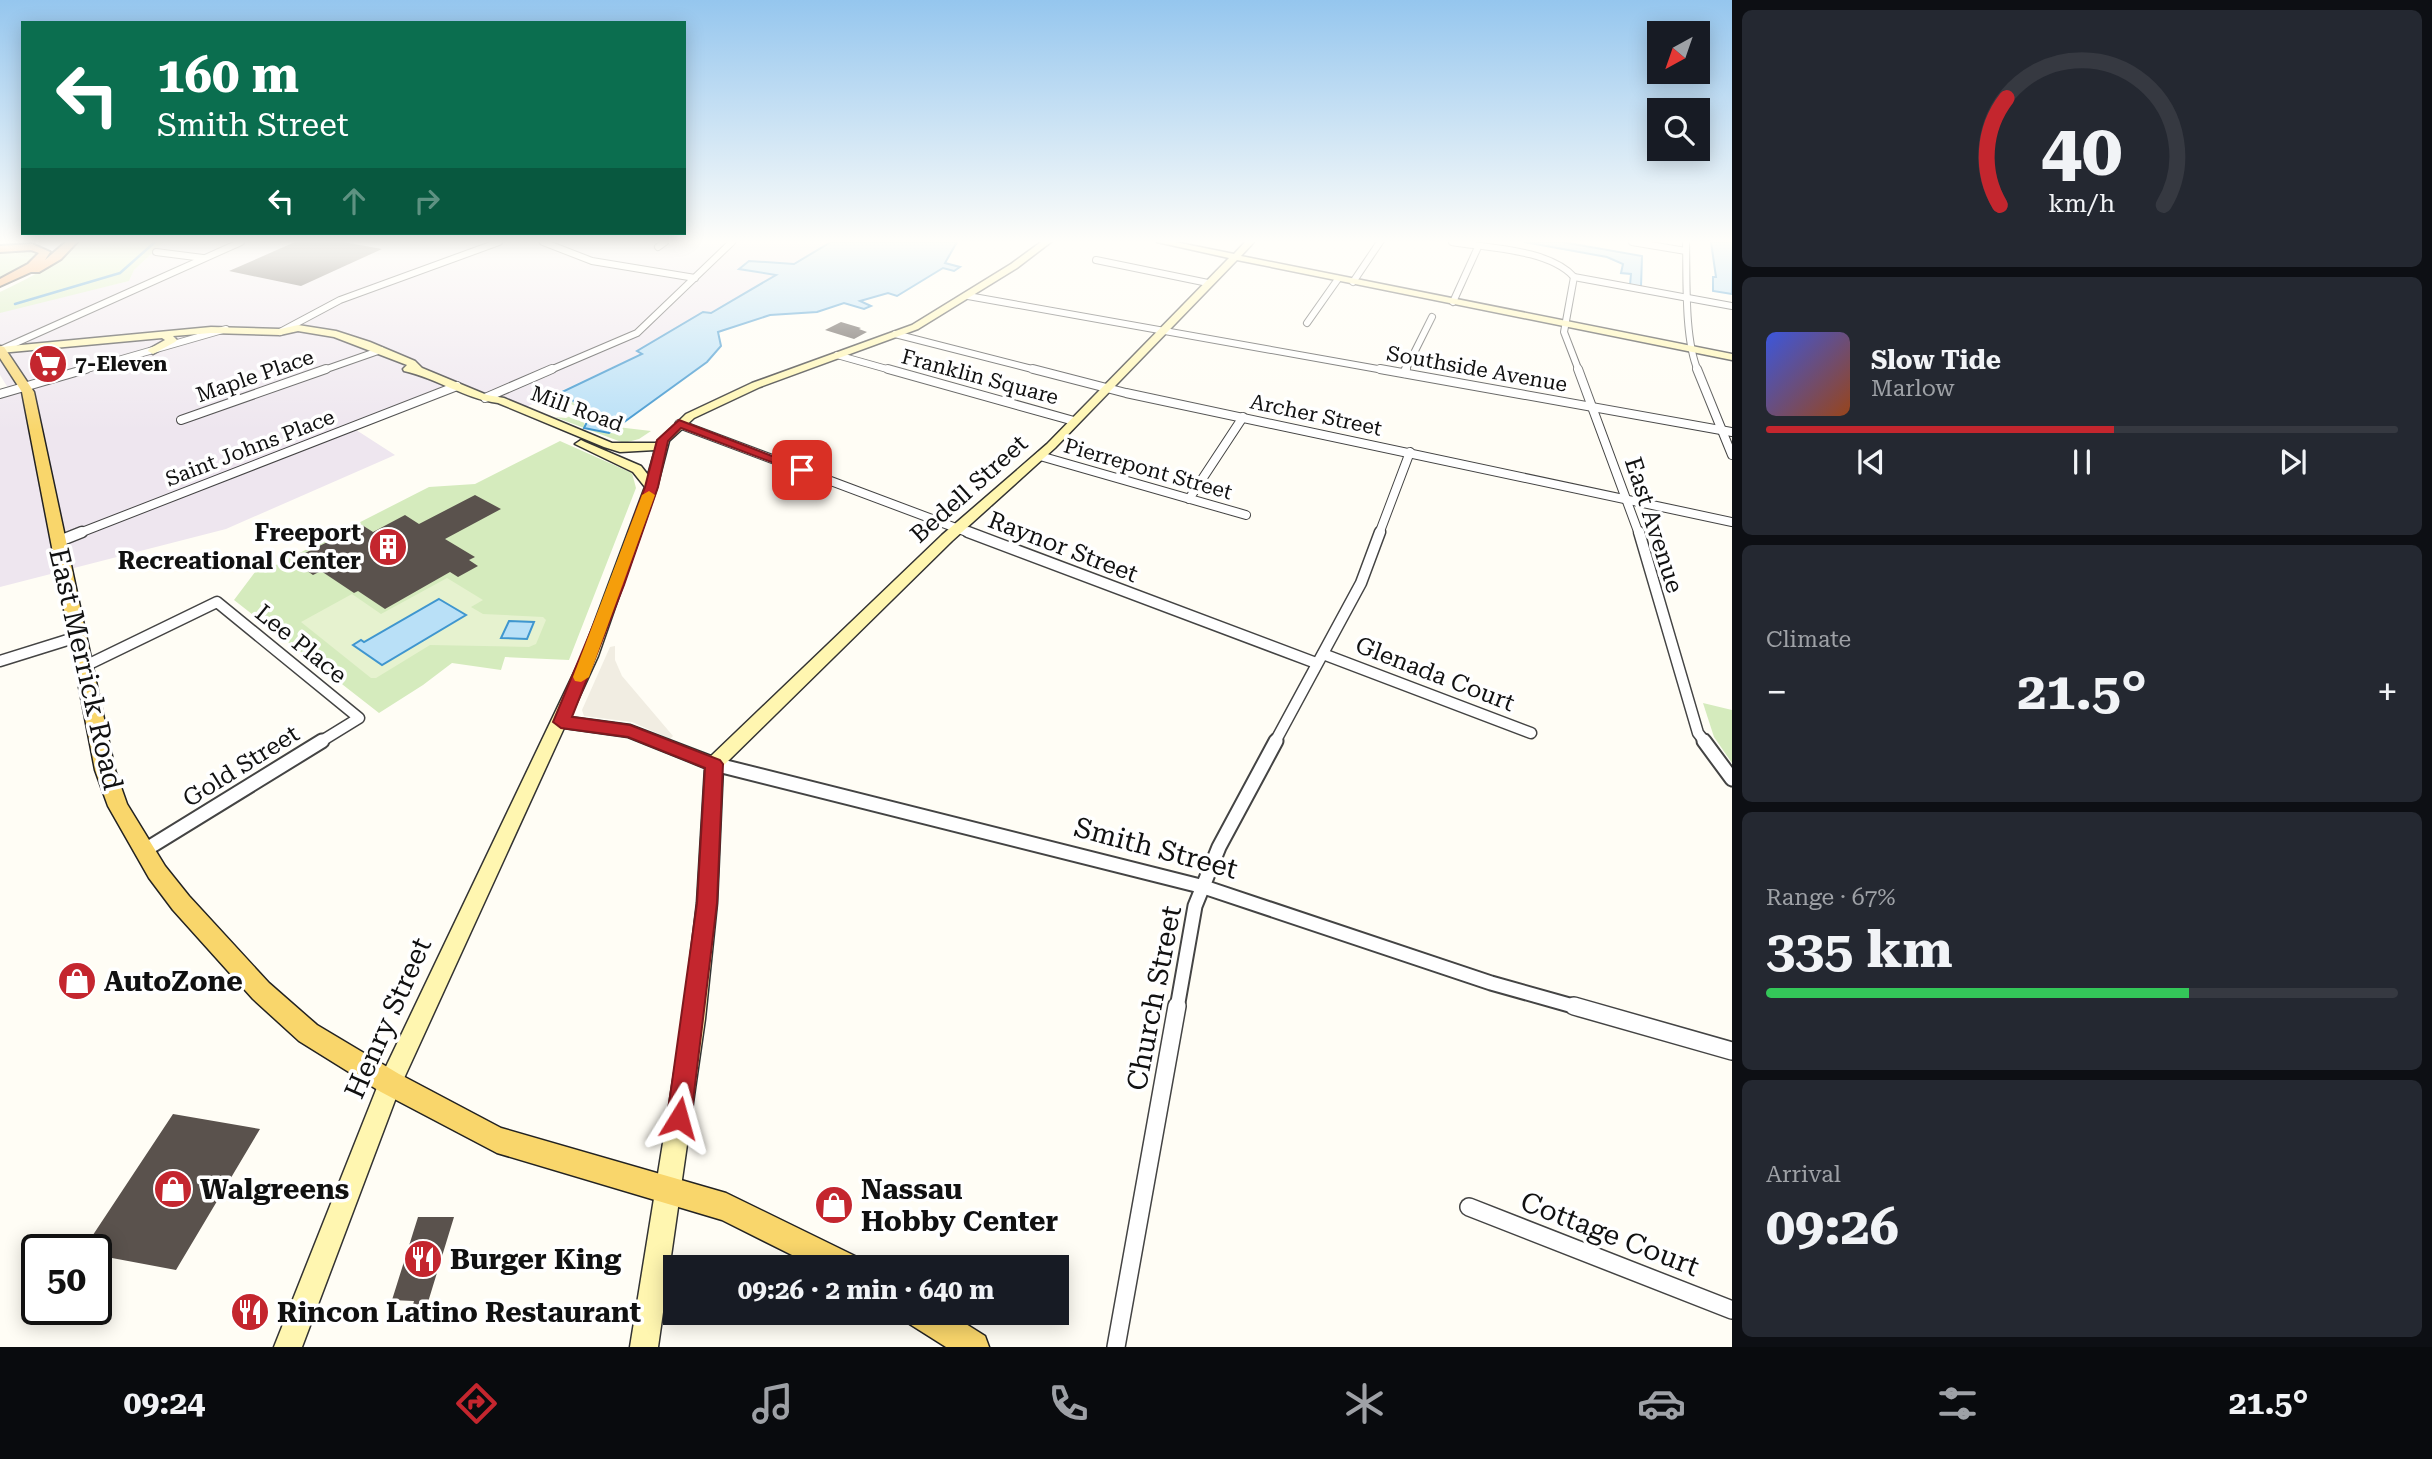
<!DOCTYPE html>
<html lang="en">
<head>
<meta charset="utf-8">
<style>
	:root { --surface:#171b24; --page:#242831; --text:#f1f3f6; --muted:#9ea1a6; --line:#363941; --accent:#c4262e }
	body { margin:0; font-family:"Roboto Serif",serif; background:var(--page); color:var(--text); height:100vh; display:flex; flex-direction:column; font-size:26px; white-space:nowrap }
	* { box-sizing:border-box; margin:0 }
	p { font-size:23px; color:var(--muted) }
	.icon { flex:none; width:38px; height:38px; fill:none; stroke:currentColor; stroke-width:2; stroke-linecap:round; stroke-linejoin:round }
	.map { position:relative; flex:1; overflow:hidden }
	.drawer { display:flex; flex-direction:column; gap:10px; padding:10px; background:#0d0f14; width:700px }
	.drawer>* { flex:none }
	.banner { position:absolute; left:21px; top:21px; width:665px; height:214px; border-radius:0px; box-shadow:0 4px 18px #0003; background:#0b6e4f; color:#fff; overflow:hidden }
	.needle { width:46px; rotate:220deg }
	.controls { position:absolute; left:1647px; top:21px; display:grid; gap:14px }
	.controls a { display:grid; place-items:center; width:63px; height:63px; border-radius:0px; background:var(--surface); box-shadow:0 4px 18px #0003; font-size:35px }
	.speed { position:absolute; left:21px; top:1234px; display:flex; gap:14px; font-size:35px; font-weight:700; text-align:center }
	.speed>* { display:grid; place-content:center; width:91px; height:91px; border-radius:50%; background:var(--surface); box-shadow:0 4px 18px #0003; line-height:1 }
	.speed .limit { border:4px solid #111; border-radius:10px; background:#fff; color:#111 }
	.pin { position:absolute; display:grid; place-items:center; width:60px; height:60px; color:#fff; margin:-30px; border-radius:14px; box-shadow:0 4px 10px #0006 }
	.me { position:absolute; width:77px; margin:-38px; rotate:8deg; stroke-linejoin:round; filter:drop-shadow(0 0 5px #0008) }
	.turn { display:flex; align-items:center; gap:24px; height:147px; padding:0 21px; font-size:32px }
	.turn .icon { width:91px; height:91px; stroke-width:2.5 }
	.turn b { display:block; font-size:49px; line-height:60px }
	.lanes { display:flex; align-items:center; height:66px; padding:0 21px; background:#0003; justify-content:center; gap:35px; direction:ltr }
	.lanes .off { opacity:.35 }
	.big { font-size:52px; font-weight:700; line-height:1.1 }
	.drawer .card { flex:1; display:flex; flex-direction:column; justify-content:center; gap:10px; min-width:0; padding:0 24px; border-radius:10px; background:var(--page) }
	.drawer .dial { align-items:center; gap:0 }
	.dial svg { height:182px; overflow:visible; fill:none; stroke:var(--line); stroke-width:7; stroke-linecap:round; text-anchor:middle }
	.dial text { fill:var(--text); stroke:none }
	.song { display:flex; align-items:center; gap:21px }
	.cover { width:84px; height:84px; border-radius:10px; background:linear-gradient(135deg,hsl(230 70% 55%),hsl(20 70% 35%)) }
	.played { height:7px; border-radius:4px; background:linear-gradient(90deg,var(--accent) 55%,var(--line) 55%) }
	.keys { display:flex; justify-content:space-around; direction:ltr }
	.heat { display:flex; justify-content:space-between; align-items:center; font-size:38px; direction:ltr }
	.charge { height:10px; border-radius:5px; background:linear-gradient(90deg,#34c759 67%,var(--line) 0) }
	.trip { position:absolute; left:663px; top:1255px; width:406px; height:70px; border-radius:0px; background:var(--surface); box-shadow:0 4px 18px #0003; font-weight:700; line-height:70px; text-align:center }
	.tab-bar { display:flex; height:112px; justify-content:space-around; align-items:center; background:#090b0e; color:var(--muted) }
	.tab-bar .icon { width:49px; height:49px }
	.tab-bar .selected { color:var(--accent) }
	.tab-bar b { font-size:32px; color:var(--text) }
	main { display:flex; flex:1; min-height:0 }
	.map>svg:first-child { display:block }
</style>
</head>
<body>
<main>
<div class="map">
<svg width="1732" height="1347" viewBox="0 0 1732 1347">
	<rect width="100%" height="100%" fill="#fffdf5"/>
	<polygon fill="#eee6ef" points="164,242 831,242 794,265 749,261 777,274 711,313 703,312 638,350 643,353 524,408 461,383 350,426 395,455 226,529 0,587 0,391 8,388 0,375 0,311 129,281 134,270"/>
	<g fill="#d5ebbd">
		<path d="M79,242H164L134,270L129,281L0,313V292C29,278 56,265 79,242Z"/>
		<polygon points="9,249 37,250 40,254 37,259 0,280 0,250"/>
		<polygon points="582,382 563,392 586,411 584,427 609,433 617,427 651,431 639,439 624,443 555,417 566,418 576,413 572,410 577,407 555,396"/>
		<polygon points="560,441 632,473 636,488 569,660 505,657 501,670 452,663 423,685 379,713 234,600 258,568 276,565 429,487 475,484"/>
		<polygon points="1703,703 1732,710 1732,763 1714,737"/>
	</g>
	<polygon fill="#e6f2cf" points="447,578 483,600 471,607 483,614 543,617 546,620 536,644 529,647 430,645 376,678 371,678 301,622 352,594 381,614"/>
	<polygon fill="#f1ede2" points="615,646 615,660 622,676 673,736 670,739 632,722 584,716 582,710 610,647"/>
	<g fill="#b9e0f7" stroke="#3f96cf" stroke-width="2">
		<polygon points="831,242 957,242 945,263 960,267 954,271 943,268 897,296 888,293 860,301 871,306 864,309 844,303 817,312 770,315 718,332 721,346 707,362 609,433 584,428 587,422 586,411 562,392 642,354 637,351 703,312 711,313 776,275 739,269 749,261 794,264"/>
		<polygon points="1524,242 1562,242 1642,256 1641,287 1630,285 1631,274 1621,273 1623,264 1607,257"/>
		<polygon points="1711,242 1732,242 1732,294 1713,291 1713,277 1716,277"/>
		<polygon points="439,599 466,615 382,665 353,645 361,640 364,642"/>
		<polygon points="509,621 534,622 527,639 501,638"/>
	</g>
	<g fill="none" stroke-linecap="round" stroke-linejoin="round">
		<polyline stroke="#3f96cf" stroke-width="2.5" points="15,304 120,273 155,242"/>
	</g>
	<g fill="#5a524d">
		<polygon points="295,242 343,242 382,249 301,286 229,271"/>
		<polygon points="841,322 861,328 859,329 867,332 854,339 825,330"/>
		<polygon points="475,495 501,509 445,539 475,557 469,560 478,566 458,577 450,572 385,609 358,591 354,593 321,571 313,575 294,562 306,556 303,554 362,525 373,532 405,515 419,524"/>
		<polygon points="173,1114 260,1129 176,1270 96,1255 96,1250 83,1250"/>
		<polygon points="418,1217 454,1217 425,1312 411,1312 414,1301 392,1300"/>
	</g>
	<g fill="none" stroke-linecap="round" stroke-linejoin="round">
		<defs>
			<g id="street-far4">
				<polyline points="543,242 592,261 695,278"/>
				<path d="M1452,242C1487,248 1549,249 1574,277L1732,306"/>
				<polyline points="1632,242 1686,251"/>
				<path d="M1686,242C1687,278 1684,338 1698,371"/>
				<polyline points="658,247 665,242"/>
				<polyline points="156,252 203,258"/>
				<polyline points="1096,260 1208,283"/>
				<polyline points="1574,277 1564,332 1579,371"/>
				<polyline points="1353,282 1380,242"/>
				<polyline points="968,296 1389,371"/>
				<polyline points="1453,302 1478,247"/>
				<polyline points="1307,323 1338,279"/>
				<polyline points="280,332 340,300 499,242"/>
				<polyline points="895,334 1040,371"/>
				<polyline points="0,350 241,242"/>
				<polyline points="837,355 894,371"/>
				<polyline points="80,371 226,329"/>
				<polyline points="321,371 381,350"/>
				<polyline points="548,371 637,333 732,242"/>
				<polyline points="1405,371 1432,317"/>
			</g>
			<g id="street-far3">
				<polyline points="888,369 1074,421"/>
				<polyline points="1033,369 1126,393 1732,522"/>
				<polyline points="1380,369 1732,432"/>
				<polyline points="1578,369 1639,534"/>
				<polyline points="1697,369 1732,455"/>
				<polyline points="1404,373 1406,369"/>
				<polyline points="0,394 86,369"/>
				<polyline points="485,398 552,369"/>
				<polyline points="181,420 326,369"/>
				<polyline points="679,424 972,534"/>
				<polyline points="1040,456 1246,515"/>
				<polyline points="1189,499 1243,417"/>
				<polyline points="77,534 457,386"/>
				<polyline points="1379,534 1410,452"/>
			</g>
			<g id="street-far2">
				<polyline points="968,532 1316,663"/>
				<polyline points="1639,532 1698,733 1705,742"/>
				<polyline points="57,542 82,532"/>
				<polyline points="1323,654 1531,733"/>
				<polyline points="0,661 77,637"/>
				<polyline points="83,667 217,602 359,718 320,742"/>
				<polyline points="1275,742 1361,583 1380,532"/>
			</g>
			<g id="street-far1">
				<polyline points="1704,741 1732,779"/>
				<polyline points="714,764 1204,887 1491,983 1580,1008"/>
				<polyline points="145,850 322,741"/>
				<polyline points="1177,1008 1195,906 1219,847 1276,741"/>
			</g>
			<g id="street">
				<polyline points="1574,1006 1732,1051"/>
				<polyline points="1469,1207 1732,1310"/>
				<polyline points="1116,1347 1177,1006"/>
			</g>
			<path id="secondary" d="M1041,242H1051L1017,268L918,329L760,387L694,418L669,441L657,487L598,656L570,717L630,725L711,756L942,535L1047,444L1229,258L1157,242H1175L1234,254L1245,242H1254L1241,256L1732,354V360L1237,260L1055,448L952,541L723,766L717,903L705,1019L658,1347H630L683,1019L697,903L705,768L628,737L564,728L400,1087L302,1347H274L382,1075L582,656L645,487L633,472L575,444L581,440L585,442L641,466L648,475L655,450L620,452L604,447L498,403C465,399 437,378 404,371L403,369L407,365L334,337L298,331L280,335L211,333L173,336L177,340L175,342L153,354L148,351L149,349L165,340L162,338L0,353V347L211,327L280,329L298,325L336,331L370,342L415,361L422,368L487,395L504,398L612,443H656L686,414L752,383L912,325L1011,264Z"/>
			<g id="primary">
				<polygon points="0,346 4,347 34,392 115,770 127,804 165,866 189,896 269,983 317,1025 399,1074 501,1128 726,1193 857,1257 862,1267 816,1267 722,1220 497,1153 381,1092 299,1041 253,999 173,910 149,878 108,806 95,770 22,392 0,358"/>
				<polygon points="904,1312 947,1312 985,1336 989,1347 946,1347 908,1323"/>
			</g>
			<polygon id="highway" points="66,242 77,242 61,259 39,272 31,272 0,286 0,279 28,264 39,253 31,250 0,252 0,246 32,244 50,252 45,260"/>
		</defs>
		<use href="#street-far4" stroke="#444" stroke-width="8"/>
		<use href="#street-far3" stroke="#444" stroke-width="10"/>
		<use href="#street-far2" stroke="#444" stroke-width="13"/>
		<use href="#street-far1" stroke="#444" stroke-width="17"/>
		<use href="#street" stroke="#444" stroke-width="20"/>
		<use href="#secondary" stroke="#333" stroke-width="3"/>
		<use href="#primary" stroke="#222" stroke-width="3"/>
		<use href="#highway" stroke="#222" stroke-width="4"/>
		<use href="#street-far4" stroke="#fff" stroke-width="6"/>
		<use href="#street-far3" stroke="#fff" stroke-width="8"/>
		<use href="#street-far2" stroke="#fff" stroke-width="10"/>
		<use href="#street-far1" stroke="#fff" stroke-width="13"/>
		<use href="#street" stroke="#fff" stroke-width="17"/>
		<use href="#secondary" fill="#fff6b0" fill-rule="evenodd"/>
		<use href="#primary" fill="#f9d66b" fill-rule="evenodd"/>
		<use href="#highway" fill="#f5a25d" fill-rule="evenodd"/>
	</g>
	<linearGradient id="sky" x2="0" y2="1"><stop stop-color="#95c6ee"/><stop offset="0.56" stop-color="#fffefa"/><stop offset="1" stop-color="#fffefa" stop-opacity="0"/></linearGradient>
	<rect width="1732" height="431" fill="url(#sky)"/>
	<polygon fill="#c4262e" stroke="#7f191e" stroke-width="2" points="679,420 808,470 798,472 681,428 668,441 658,487 624,585 572,717 630,725 720,760 723,764 717,903 691,1118 688,1126 679,1130 671,1126 667,1118 697,903 705,768 628,737 561,728 553,722 610,585 645,487 657,440"/>
	<polygon fill="#f59e0b" points="649,491 655,495 589,677 581,682 575,681 573,677 642,495"/>
	<defs>
		<symbol id="supermarket-disc" viewBox="-11 -11 22 22"><circle r="9.5" fill="#c4262e" stroke="#fff"/><path d="M-6-5.5h2.5l.6 2H6L4.5 2H-2.5L-4.4-4H-6ZM-1.5 3.2a1.3 1.3 0 1 0 .1 0ZM3 3.2a1.3 1.3 0 1 0 .1 0Z" fill="#fff"/></symbol>
		<symbol id="building-disc" viewBox="-11 -11 22 22"><circle r="9.5" fill="#c4262e" stroke="#fff"/><path d="M-4-6H4V6H1V3H-1V6H-4ZM-2.5-4.3h1.7v1.8h-1.7ZM.8-4.3h1.7v1.8H.8ZM-2.5-1h1.7V.8h-1.7ZM.8-1h1.7V.8H.8Z" fill="#fff"/></symbol>
		<symbol id="shop-disc" viewBox="-11 -11 22 22"><circle r="9.5" fill="#c4262e" stroke="#fff"/><path d="M-5-2.5h2.3a2.7 3.5 0 0 1 5.4 0H5L5.5 6h-11ZM-1.5-2.5h3a1.5 2.3 0 0 0-3 0Z" fill="#fff"/></symbol>
		<symbol id="restaurant-disc" viewBox="-11 -11 22 22"><circle r="9.5" fill="#c4262e" stroke="#fff"/><path d="M-5-6h1v4h1v-4h1v4h1v-4h1v5L-1.5 .5V6h-2V.5L-5-1ZM5-6V6H3V1.5H1.5Q1.5-4 5-6Z" fill="#fff"/></symbol>
	</defs>
	<g fill-rule="evenodd">
		<use href="#supermarket-disc" x="26" y="342" width="44" height="44"/>
		<use href="#building-disc" x="366" y="525" width="44" height="44"/>
		<use href="#shop-disc" x="55" y="959" width="44" height="44"/>
		<use href="#shop-disc" x="151" y="1167" width="44" height="44"/>
		<use href="#shop-disc" x="812" y="1183" width="44" height="44"/>
		<use href="#restaurant-disc" x="401" y="1237" width="44" height="44"/>
		<use href="#restaurant-disc" x="228" y="1290" width="44" height="44"/>
	</g>
	<g text-anchor="middle" dominant-baseline="central" stroke-width="7" stroke-linejoin="round" paint-order="stroke">
		<g font-size="21" font-weight="bold" fill="#111" stroke="#fff" text-anchor="start">
			<text x="75" y="364">7-Eleven</text>
		</g>
		<g font-size="21" fill="#111" stroke="#fff">
			<text transform="translate(1477 369) rotate(10)">Southside Avenue</text>
			<text transform="translate(255 376) rotate(-19)">Maple Place</text>
			<text transform="translate(980 377) rotate(15)">Franklin Square</text>
			<text transform="translate(577 409) rotate(20)">Mill Road</text>
			<text transform="translate(1316 415) rotate(12)">Archer Street</text>
			<text transform="translate(250 448) rotate(-21)">Saint Johns Place</text>
			<text transform="translate(1148 469) rotate(16)">Pierrepont Street</text>
		</g>
		<g font-size="24" fill="#111" stroke="#fff">
			<text transform="translate(969 489) rotate(-42)">Bedell Street</text>
			<text transform="translate(1654 525) rotate(72)">East Avenue</text>
			<text transform="translate(1063 547) rotate(21)">Raynor Street</text>
			<text transform="translate(301 644) rotate(39)">Lee Place</text>
			<text transform="translate(1435 674) rotate(21)">Glenada Court</text>
			<text transform="translate(241 766) rotate(-32)">Gold Street</text>
		</g>
		<g font-size="24" font-weight="bold" fill="#111" stroke="#fff" text-anchor="end">
			<text x="361" y="533">Freeport<tspan x="361" dy="28">Recreational Center</tspan></text>
		</g>
		<g font-size="28" fill="#111" stroke="#fff">
			<text transform="translate(86 669) rotate(77)">East Merrick Road</text>
			<text transform="translate(1156 848) rotate(15)">Smith Street</text>
			<text transform="translate(1154 998) rotate(-79)">Church Street</text>
			<text transform="translate(388 1018) rotate(-66)">Henry Street</text>
			<text transform="translate(1610 1234) rotate(21)">Cottage Court</text>
		</g>
		<g font-size="28" font-weight="bold" fill="#111" stroke="#fff" text-anchor="start">
			<text x="104" y="981">AutoZone</text>
			<text x="200" y="1189">Walgreens</text>
			<text x="861" y="1189">Nassau<tspan x="861" dy="32">Hobby Center</tspan></text>
			<text x="450" y="1259">Burger King</text>
			<text x="277" y="1312">Rincon Latino Restaurant</text>
		</g>
	</g>
</svg>
<div class="controls">
<a><svg class="needle" viewBox="-14 -14 28 28"><path d="M0-13l5 13h-10z" fill="#e53935"/><path d="M0 13l5-13h-10z" fill="#9ea1a6"/></svg></a>
<a><svg class="icon" aria-label="search" viewBox="0 0 24 24"><circle cx="10" cy="10" r="6"/><path d="M15 15l6 6"/></svg></a>
</div>
<div class="speed"><div class="limit">50</div></div>
<div class="pin" style="left:802px;top:470px;background:#d93025"><svg class="icon" aria-label="arrive" viewBox="0 0 24 24"><path d="M6 21V4h12l-3 4 3 4H6"/></svg></div>
<svg class="me" style="left:679px;top:1118px" viewBox="-20 -20 40 40"><path d="M0-17L14 15 0 8-14 15z" fill="#c4262e" stroke="#fff" stroke-width="4"/></svg>
<div class="trip">09:26 · 2 min · 640 m</div>
<div class="banner">
<div class="turn"><svg class="icon" aria-label="left" viewBox="0 0 24 24"><path d="M17 20v-9H6M10 6l-5 5 5 5"/></svg><div><b>160 m</b>Smith Street</div></div>
<div class="lanes"><svg class="icon" aria-label="left" viewBox="0 0 24 24"><path d="M17 20v-9H6M10 6l-5 5 5 5"/></svg><svg class="icon off" aria-label="ahead" viewBox="0 0 24 24"><path d="M12 20V5M6 11l6-6 6 6"/></svg><svg class="icon off" aria-label="right" viewBox="0 0 24 24"><path d="M7 20v-9h11M14 6l5 5-5 5"/></svg></div>
</div>
</div>
<section class="drawer">
<div class="card dial"><svg viewBox="0 0 100 80">
<path d="M14 69A42 42 0 1 1 86 69"/>
<path d="M14 69A42 42 0 0 1 17 22" stroke="#c4262e"/>
<text x="50" y="56" font-size="32" font-weight="700">40</text>
<text x="50" y="72" font-size="11">km/h</text>
</svg></div>
<div class="card">
<div class="song"><i class="cover"></i><div><b>Slow Tide</b><p>Marlow</p></div></div>
<div class="played"></div>
<div class="keys"><svg class="icon" aria-label="previous" viewBox="0 0 24 24"><path d="M18 5L8 12l10 7zM5 5v14"/></svg><svg class="icon" aria-label="pause" viewBox="0 0 24 24"><path d="M8 5v14M16 5v14"/></svg><svg class="icon" aria-label="next" viewBox="0 0 24 24"><path d="M6 5l10 7-10 7zM19 5v14"/></svg></div>
</div>
<div class="card"><p>Climate</p>
<div class="heat"><a>−</a><b class="big">21.5°</b><a>+</a></div>
</div>
<div class="card"><p>Range · 67%</p><b class="big">335 km</b><div class="charge"></div></div>
<div class="card"><p>Arrival</p><b class="big">09:26</b></div>
</section>
</main>
<nav class="tab-bar">
<b>09:24</b>
<svg class="icon selected" aria-label="directions" viewBox="0 0 24 24"><path d="M12 3l9 9-9 9-9-9zM9 14v-3h6M13 9l2 2-2 2"/></svg>
<svg class="icon" aria-label="music" viewBox="0 0 24 24"><path d="M9 18V5l10-2v13"/><circle cx="6" cy="18" r="3"/><circle cx="16" cy="16" r="3"/></svg>
<svg class="icon" aria-label="phone" viewBox="0 0 24 24"><path d="M5 4h4l2 5-3 2q2 4 5 5l2-3 5 2v4C11 20 4 13 5 4z"/></svg>
<svg class="icon" aria-label="climate" viewBox="0 0 24 24"><path d="M12 3v18M4 7l16 10M4 17L20 7"/></svg>
<svg class="icon" aria-label="car" viewBox="0 0 24 24"><path d="M5 17H2v-5l4-1 3-4h7l3 4 3 1v5h-3M9 17h6M6 11h13"/><circle cx="7" cy="17" r="2"/><circle cx="17" cy="17" r="2"/></svg>
<svg class="icon" aria-label="filters" viewBox="0 0 24 24"><path d="M4 7h16M4 17h16"/><circle cx="9" cy="7" r="2"/><circle cx="15" cy="17" r="2"/></svg>
<b>21.5°</b>
</nav>
</body>
</html>
